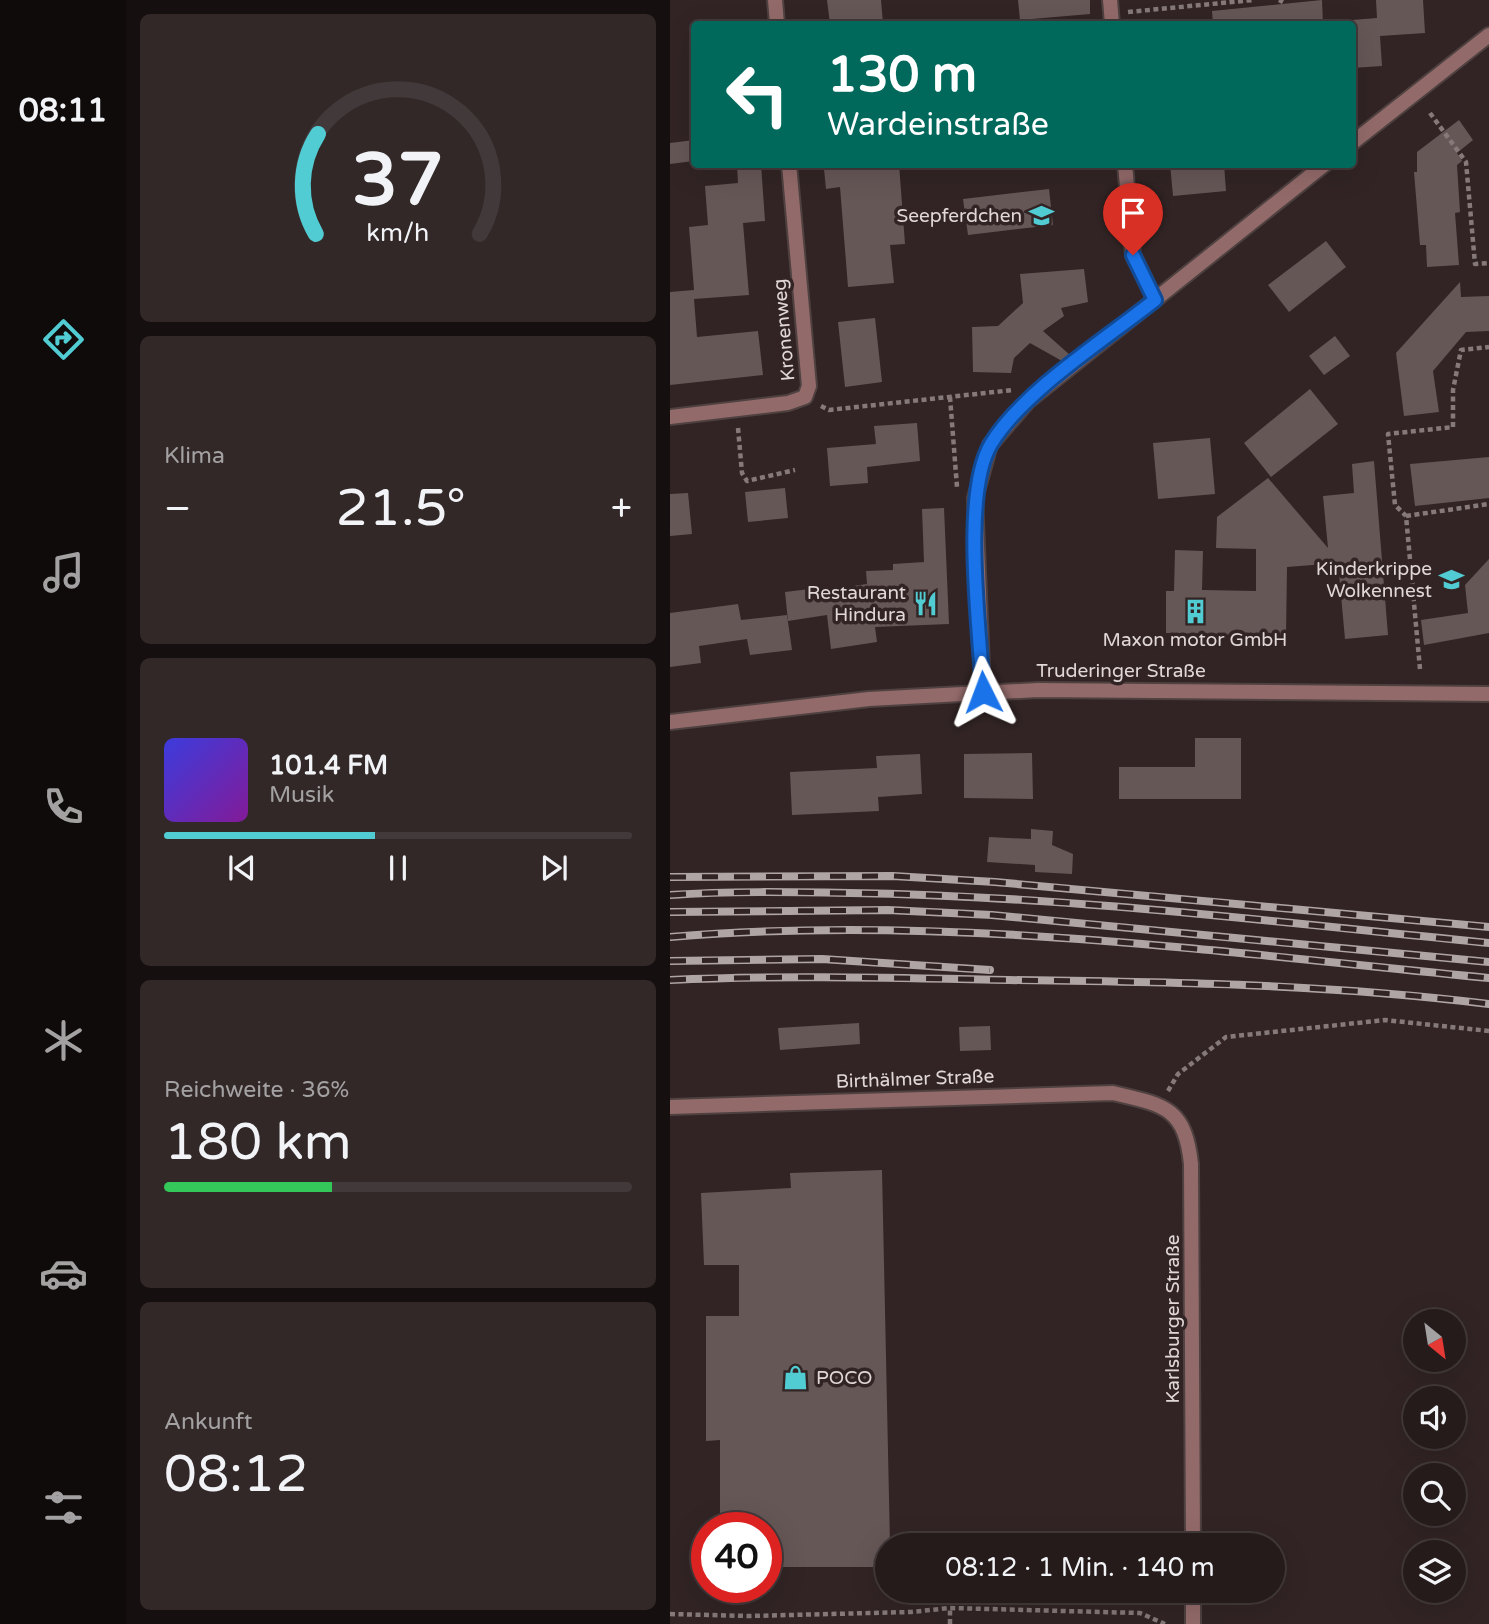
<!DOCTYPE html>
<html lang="de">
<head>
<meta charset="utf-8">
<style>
	:root { --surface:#261b1b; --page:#322828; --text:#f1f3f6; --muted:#a4a1a3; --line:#42393a; --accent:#51ccd3 }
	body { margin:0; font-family:"Varela Round",sans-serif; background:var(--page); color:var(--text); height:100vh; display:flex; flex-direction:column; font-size:26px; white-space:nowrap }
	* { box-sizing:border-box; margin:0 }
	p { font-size:23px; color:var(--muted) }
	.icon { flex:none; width:38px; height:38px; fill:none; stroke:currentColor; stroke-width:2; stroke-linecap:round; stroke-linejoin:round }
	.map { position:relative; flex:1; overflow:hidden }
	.drawer { display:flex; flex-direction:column; gap:14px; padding:14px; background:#150f0f; width:544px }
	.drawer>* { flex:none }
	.banner { position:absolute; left:21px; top:21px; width:665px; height:147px; border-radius:7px; box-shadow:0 7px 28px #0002,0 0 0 2px var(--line); background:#00695c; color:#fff; overflow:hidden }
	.needle { width:46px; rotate:150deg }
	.tools { position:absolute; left:733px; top:1309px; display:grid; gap:14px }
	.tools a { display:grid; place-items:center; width:63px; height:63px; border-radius:50%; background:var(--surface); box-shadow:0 7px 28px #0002,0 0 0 2px var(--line); font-size:35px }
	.speed { position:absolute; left:21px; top:1512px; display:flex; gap:14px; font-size:35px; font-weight:700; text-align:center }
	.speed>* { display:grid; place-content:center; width:91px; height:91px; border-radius:50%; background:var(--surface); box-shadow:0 7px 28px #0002,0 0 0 2px var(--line); line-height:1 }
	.speed .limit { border:10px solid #d22; background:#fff; color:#111 }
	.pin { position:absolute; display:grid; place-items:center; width:60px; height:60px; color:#fff; margin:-72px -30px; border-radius:50% 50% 50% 0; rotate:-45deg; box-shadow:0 0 7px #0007 }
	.pin .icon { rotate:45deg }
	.me { position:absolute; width:77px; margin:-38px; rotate:357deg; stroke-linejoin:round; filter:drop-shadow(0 0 5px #0008) }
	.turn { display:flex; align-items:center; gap:24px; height:147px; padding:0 21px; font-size:32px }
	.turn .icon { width:91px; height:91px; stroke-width:2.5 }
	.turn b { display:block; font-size:49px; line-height:60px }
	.big { font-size:52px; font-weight:600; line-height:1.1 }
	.drawer .card { flex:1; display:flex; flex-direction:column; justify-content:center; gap:10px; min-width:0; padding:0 24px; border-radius:10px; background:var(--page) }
	.drawer .dial { align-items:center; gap:0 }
	.dial svg { height:182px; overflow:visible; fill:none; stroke:var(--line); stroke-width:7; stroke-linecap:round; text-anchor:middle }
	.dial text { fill:var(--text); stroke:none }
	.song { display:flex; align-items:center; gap:21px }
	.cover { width:84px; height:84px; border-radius:10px; background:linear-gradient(135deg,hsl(240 70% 55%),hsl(290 70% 35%)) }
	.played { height:7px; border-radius:4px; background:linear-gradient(90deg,var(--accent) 45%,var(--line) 45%) }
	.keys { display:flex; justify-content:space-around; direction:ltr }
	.heat { display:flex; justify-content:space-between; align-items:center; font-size:38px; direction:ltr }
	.charge { height:10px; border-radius:5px; background:linear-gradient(90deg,#34c759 36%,var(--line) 0) }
	.trip { position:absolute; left:205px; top:1533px; width:410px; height:70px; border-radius:35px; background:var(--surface); box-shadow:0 7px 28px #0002,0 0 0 2px var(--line); font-weight:600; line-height:70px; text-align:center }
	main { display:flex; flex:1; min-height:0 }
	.dock { display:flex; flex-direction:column; width:126px; justify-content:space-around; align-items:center; background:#0f0b0b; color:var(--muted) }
	.dock .icon { width:49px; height:49px }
	.dock .selected { color:var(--accent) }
	.dock b { font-size:32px; color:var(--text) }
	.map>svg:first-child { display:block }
</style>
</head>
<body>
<main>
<nav class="dock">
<b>08:11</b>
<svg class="icon selected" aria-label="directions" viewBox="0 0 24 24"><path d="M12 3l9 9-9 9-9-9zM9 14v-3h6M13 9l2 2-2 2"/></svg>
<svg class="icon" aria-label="music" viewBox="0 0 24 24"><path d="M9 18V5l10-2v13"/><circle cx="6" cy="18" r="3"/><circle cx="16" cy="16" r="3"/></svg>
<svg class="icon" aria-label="phone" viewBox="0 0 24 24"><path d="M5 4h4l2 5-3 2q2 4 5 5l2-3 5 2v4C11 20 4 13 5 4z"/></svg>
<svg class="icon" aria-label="climate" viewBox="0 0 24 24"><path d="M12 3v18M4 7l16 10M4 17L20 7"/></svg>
<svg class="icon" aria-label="car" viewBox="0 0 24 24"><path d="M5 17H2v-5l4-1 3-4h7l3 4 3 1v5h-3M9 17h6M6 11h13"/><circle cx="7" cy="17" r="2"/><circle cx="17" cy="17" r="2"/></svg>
<svg class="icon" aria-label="filters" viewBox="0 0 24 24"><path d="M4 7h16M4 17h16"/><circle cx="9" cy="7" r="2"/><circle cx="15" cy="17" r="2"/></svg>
</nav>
<section class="drawer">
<div class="card dial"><svg viewBox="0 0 100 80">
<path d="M14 69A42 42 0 1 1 86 69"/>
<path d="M14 69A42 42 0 0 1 15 25" stroke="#51ccd3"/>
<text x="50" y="56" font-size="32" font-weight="700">37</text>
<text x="50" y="72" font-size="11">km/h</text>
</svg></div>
<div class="card"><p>Klima</p>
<div class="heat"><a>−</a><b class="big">21.5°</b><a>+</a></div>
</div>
<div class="card">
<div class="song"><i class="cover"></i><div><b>101.4 FM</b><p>Musik</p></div></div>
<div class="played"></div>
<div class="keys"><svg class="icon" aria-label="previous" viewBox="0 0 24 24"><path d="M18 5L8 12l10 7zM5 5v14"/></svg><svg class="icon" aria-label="pause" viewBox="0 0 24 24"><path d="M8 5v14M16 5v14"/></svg><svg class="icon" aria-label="next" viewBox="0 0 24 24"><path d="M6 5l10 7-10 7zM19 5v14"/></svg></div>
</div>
<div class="card"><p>Reichweite · 36%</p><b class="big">180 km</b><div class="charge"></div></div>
<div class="card"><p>Ankunft</p><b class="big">08:12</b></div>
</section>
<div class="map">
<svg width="819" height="1624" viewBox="0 0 819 1624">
	<rect width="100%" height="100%" fill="#322424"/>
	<g fill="#665757">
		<polygon points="157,0 211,0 213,24 160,24"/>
		<polygon points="348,0 420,0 420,14 350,20"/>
		<polygon points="652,0 653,24 543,24 542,11"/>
		<polygon points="706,0 753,0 755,33 710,36 712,66 682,68 682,20 707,18"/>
		<polygon points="789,120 803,140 787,153 792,161 787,165 790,212 785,213 789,265 757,267 756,245 750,245 744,172 747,172 747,152"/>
		<polygon points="24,140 24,161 0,164 0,143"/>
		<polygon points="67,164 91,164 95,221 73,223 79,295 24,299 27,337 88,331 93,375 0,385 0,292 24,290 19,227 38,225 35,186 68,183"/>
		<polygon points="173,164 229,164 235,244 220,245 224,283 178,287 170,187 156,189 154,169 173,167"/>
		<polygon points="500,164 554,164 556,191 503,196"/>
		<polygon points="379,189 383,225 298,235 293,199"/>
		<polygon points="656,241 676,267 619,312 598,285"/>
		<polygon points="414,269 418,302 391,308 394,316 373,331 400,355 392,361 360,343 344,358 341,373 303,372 302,327 328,326 353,303 350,274"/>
		<polygon points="790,282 791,297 819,296 819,331 796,332 763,371 769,412 734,416 726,353"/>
		<polygon points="205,318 212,382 175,387 168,322"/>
		<polygon points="665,336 680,356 654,375 639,356"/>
		<polygon points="640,389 668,424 601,477 574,443"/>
		<polygon points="247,423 250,461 197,467 198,483 160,486 157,448 206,444 204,426"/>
		<polygon points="540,438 545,494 488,499 483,443"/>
		<polygon points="819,457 819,498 745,506 740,464"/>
		<polygon points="704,461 718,635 675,639 668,563 617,567 616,636 496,633 496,591 504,591 505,550 533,551 532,590 586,591 586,549 546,548 547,517 598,478 658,548 653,496 684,493 682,464"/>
		<polygon points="115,488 118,518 78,522 75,492"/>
		<polygon points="18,493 22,534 0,536 0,494"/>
		<polygon points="274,508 279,624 205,627 207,642 161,649 157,615 118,621 115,592 140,589 141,592 197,584 196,571 223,570 223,564 254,562 252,509"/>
		<polygon points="819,559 819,633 754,645 751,620 798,613 795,585"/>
		<polygon points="68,604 71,620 117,615 122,650 80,655 77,639 29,646 31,663 0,667 0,613"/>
		<polygon points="525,738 571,738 571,799 449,799 449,767 525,767"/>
		<polygon points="362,753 363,799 294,798 294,754"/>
		<polygon points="250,754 252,794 208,797 209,811 122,815 120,772 207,768 206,756"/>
		<polygon points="361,829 383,831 382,845 403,854 402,874 365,872 365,865 317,862 319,837 361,839"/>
		<polygon points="189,1023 190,1044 110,1050 108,1028"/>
		<polygon points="320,1026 321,1050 290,1051 289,1027"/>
		<polygon points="212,1170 220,1545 217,1545 217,1567 96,1567 96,1528 50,1528 50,1440 36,1441 36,1316 69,1316 69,1265 34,1265 31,1193 121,1188 120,1173"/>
	</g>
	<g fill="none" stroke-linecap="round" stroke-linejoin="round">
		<defs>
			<g id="minor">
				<polyline points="105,0 107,24"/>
				<polyline points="440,0 442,24"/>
				<polyline points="455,164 463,255 485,300"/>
				<polyline points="0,417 118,403 135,397 139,386 119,164"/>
				<path d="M0,1107L443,1093C494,1105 515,1107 521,1164L523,1545"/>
				<polyline points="523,1591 523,1624"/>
			</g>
			<g id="tertiary">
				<polyline points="682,143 819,35"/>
				<polyline points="313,692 305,498 320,445 358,401 655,164"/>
				<polyline points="0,722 199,699 368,690 819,694"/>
			</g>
		</defs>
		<use href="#minor" stroke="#4e4140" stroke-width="18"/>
		<use href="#tertiary" stroke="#4e4140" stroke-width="18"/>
		<g stroke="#857979" stroke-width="4.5" stroke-dasharray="5 3.5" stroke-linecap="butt">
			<polyline points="609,0 613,2"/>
			<polyline points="458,12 583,0"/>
			<polyline points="760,113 796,162 805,264 819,263"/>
			<polyline points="280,397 287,487"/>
			<polyline points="151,406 159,410 343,390"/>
			<polyline points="68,428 72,473 77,481 125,470"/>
			<polyline points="736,516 819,504"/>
			<polyline points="750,669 736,516 725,505 718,434 783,427 783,390 791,350 819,347"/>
			<polyline points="498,1091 508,1074 556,1037 715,1020 819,1031"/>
			<polyline points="0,1614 79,1616 241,1612 280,1608 470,1613 495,1624"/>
			<polyline points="280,1624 280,1608"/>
		</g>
		<use href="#minor" stroke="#936a6a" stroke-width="14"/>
		<use href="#tertiary" stroke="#936a6a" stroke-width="14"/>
		<defs>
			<g id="rail">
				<polyline points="0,877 223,876 325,882 819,927"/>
				<path d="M0,895C60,891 120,892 180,893C394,896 606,922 819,943"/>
				<polyline points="0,912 218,910 322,915 819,962"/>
				<path d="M0,937C273,914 547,952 819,978"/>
				<polyline points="0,961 152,959 320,970"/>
				<path d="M0,980C113,975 226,978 338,980C499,982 659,984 819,1004"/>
			</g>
		</defs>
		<use href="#rail" stroke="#afa5a4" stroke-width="8"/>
		<use href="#rail" stroke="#322424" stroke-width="5" stroke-dasharray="16" stroke-linecap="butt"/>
	</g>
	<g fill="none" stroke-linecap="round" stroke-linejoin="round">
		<defs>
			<path id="route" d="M313,692C310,631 291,494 321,444C351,393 437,338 485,300L463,255"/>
		</defs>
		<use href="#route" stroke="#114b97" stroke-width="18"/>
		<use href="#route" stroke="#1a73e8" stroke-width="12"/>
	</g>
	<defs>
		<symbol id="school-bare" viewBox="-9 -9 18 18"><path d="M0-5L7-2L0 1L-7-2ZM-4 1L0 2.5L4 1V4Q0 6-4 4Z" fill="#51ccd3" stroke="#322424" stroke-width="2.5" paint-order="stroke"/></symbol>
		<symbol id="restaurant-bare" viewBox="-9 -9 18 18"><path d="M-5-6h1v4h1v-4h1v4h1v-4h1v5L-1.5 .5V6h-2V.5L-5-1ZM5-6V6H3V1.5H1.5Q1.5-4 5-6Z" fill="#51ccd3" stroke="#322424" stroke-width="2.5" paint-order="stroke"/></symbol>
		<symbol id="building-bare" viewBox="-9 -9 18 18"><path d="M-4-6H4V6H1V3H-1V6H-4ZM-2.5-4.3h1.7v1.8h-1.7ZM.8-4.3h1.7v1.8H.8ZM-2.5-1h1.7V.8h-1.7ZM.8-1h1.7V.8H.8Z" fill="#51ccd3" stroke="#322424" stroke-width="2.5" paint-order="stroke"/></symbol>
		<symbol id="shop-bare" viewBox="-9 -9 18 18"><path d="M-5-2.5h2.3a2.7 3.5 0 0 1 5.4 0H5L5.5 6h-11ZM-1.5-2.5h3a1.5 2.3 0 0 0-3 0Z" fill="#51ccd3" stroke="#322424" stroke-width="2.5" paint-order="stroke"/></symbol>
	</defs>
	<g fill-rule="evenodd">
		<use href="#school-bare" x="354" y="198" width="35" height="35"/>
		<use href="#school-bare" x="764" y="562" width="35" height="35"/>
		<use href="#restaurant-bare" x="238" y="586" width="35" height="35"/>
		<use href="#building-bare" x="508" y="594" width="35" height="35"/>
		<use href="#shop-bare" x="108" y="1360" width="35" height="35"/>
	</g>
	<g text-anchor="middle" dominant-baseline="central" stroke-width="7" stroke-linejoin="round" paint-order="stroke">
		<g font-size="19" fill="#e0d7d6" stroke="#322424" text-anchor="end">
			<text x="352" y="216">Seepferdchen</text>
			<text x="762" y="569">Kinderkrippe<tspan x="762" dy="22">Wolkennest</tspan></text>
			<text x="236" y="593">Restaurant<tspan x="236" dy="22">Hindura</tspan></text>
			<text x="525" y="640" text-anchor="middle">Maxon motor GmbH</text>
			<text x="146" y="1378" text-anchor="start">POCO</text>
		</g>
		<g font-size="19" fill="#e0d7d6" stroke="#322424">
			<text transform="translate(114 330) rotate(-95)">Kronenweg</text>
			<text x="451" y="671">Truderinger Straße</text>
			<text transform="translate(245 1079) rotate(-2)">Birthälmer Straße</text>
			<text transform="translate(503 1319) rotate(-90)">Karlsburger Straße</text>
		</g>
	</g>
</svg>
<div class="tools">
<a><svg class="needle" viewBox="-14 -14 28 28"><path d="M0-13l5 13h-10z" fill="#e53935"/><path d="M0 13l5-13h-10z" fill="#a4a1a3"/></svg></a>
<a><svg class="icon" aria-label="sound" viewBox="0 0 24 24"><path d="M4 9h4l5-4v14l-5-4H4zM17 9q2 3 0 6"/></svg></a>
<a><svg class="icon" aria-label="search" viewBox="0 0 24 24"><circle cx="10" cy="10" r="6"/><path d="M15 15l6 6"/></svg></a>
<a><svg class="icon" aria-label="layers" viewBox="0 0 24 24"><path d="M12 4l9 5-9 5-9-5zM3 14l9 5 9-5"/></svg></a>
</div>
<div class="speed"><div class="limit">40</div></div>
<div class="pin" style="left:463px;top:255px;background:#d93025"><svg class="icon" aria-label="arrive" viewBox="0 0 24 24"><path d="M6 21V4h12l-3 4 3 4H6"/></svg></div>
<svg class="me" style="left:313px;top:692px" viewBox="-20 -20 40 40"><path d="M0-17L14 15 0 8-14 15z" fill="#1a73e8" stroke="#fff" stroke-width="4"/></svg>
<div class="trip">08:12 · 1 Min. · 140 m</div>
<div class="banner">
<div class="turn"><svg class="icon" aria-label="left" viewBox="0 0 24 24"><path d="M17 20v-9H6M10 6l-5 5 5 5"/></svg><div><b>130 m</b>Wardeinstraße</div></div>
</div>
</div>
</main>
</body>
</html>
